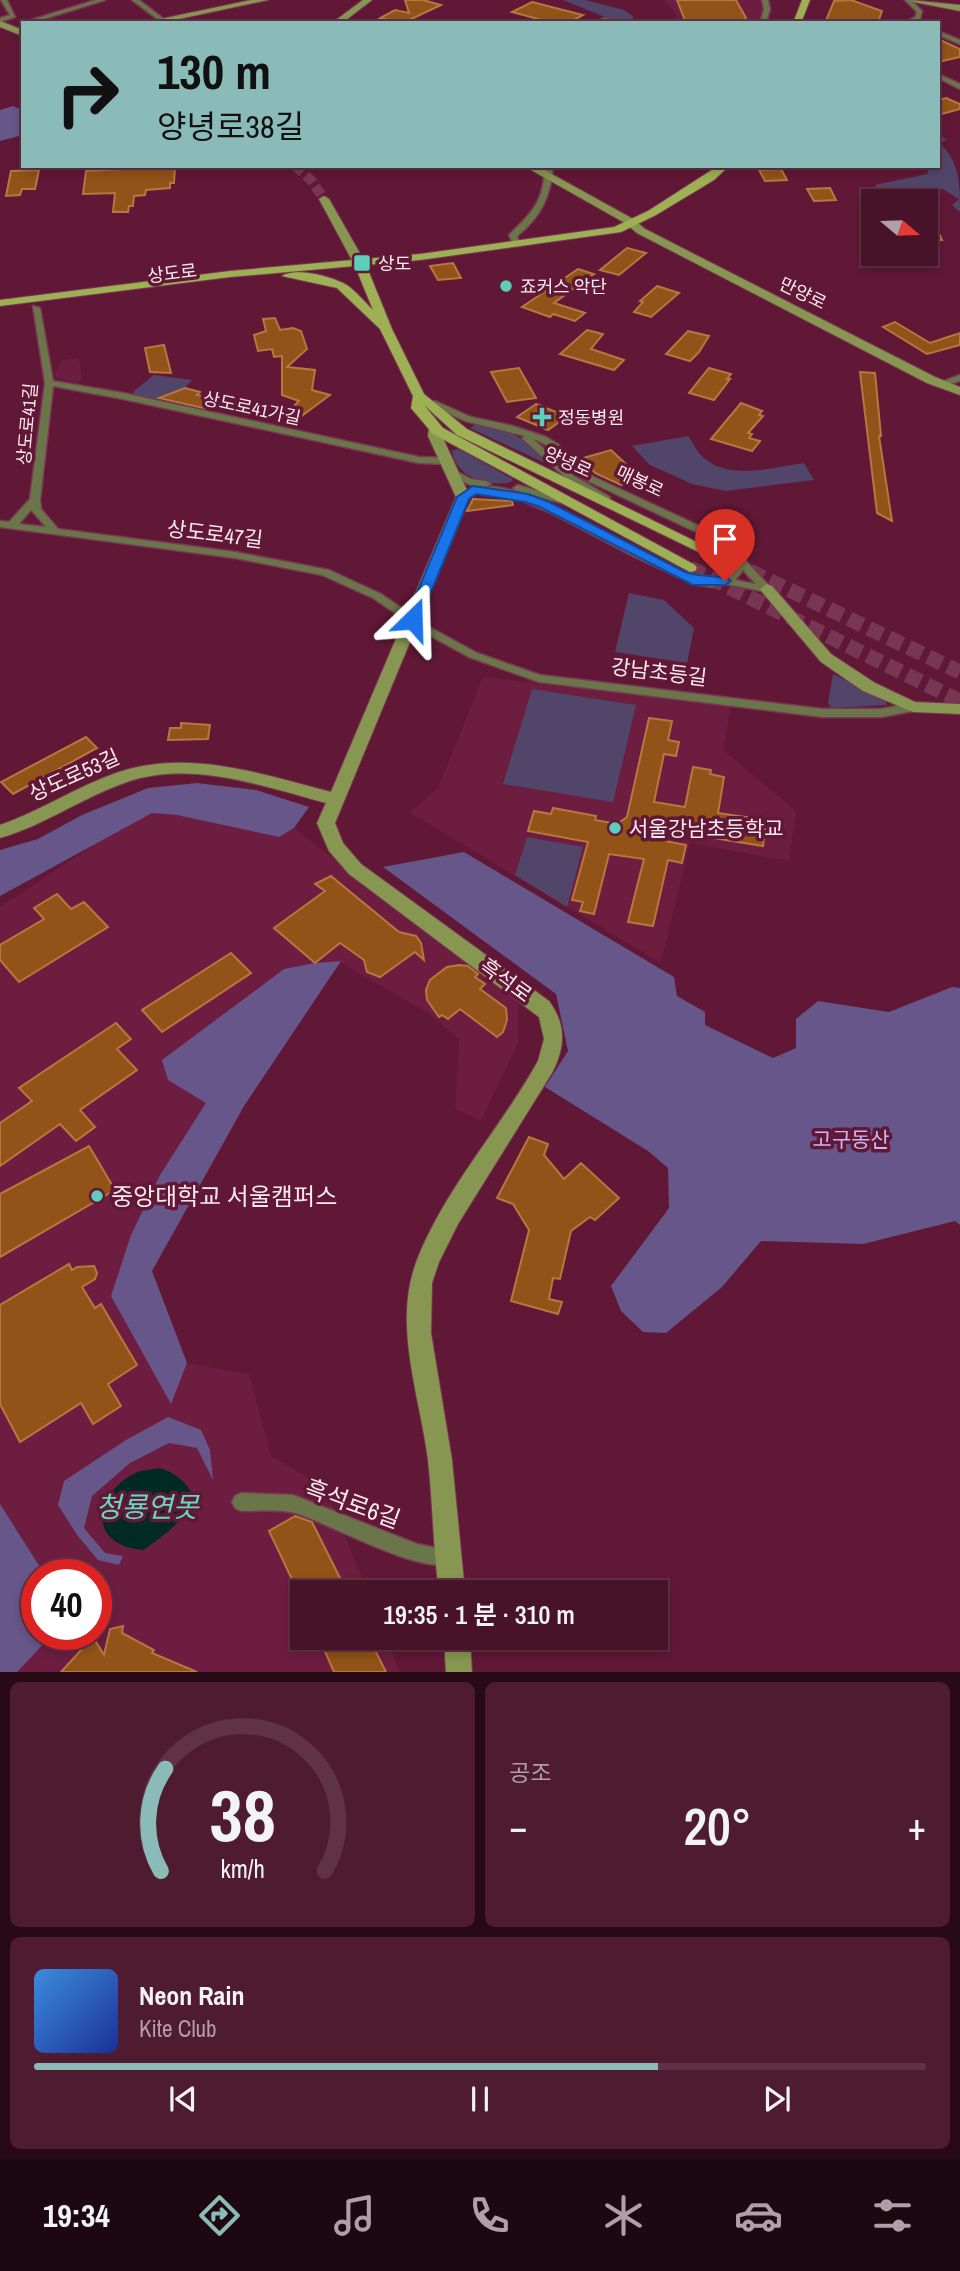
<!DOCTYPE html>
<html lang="ko">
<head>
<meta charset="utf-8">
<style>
	:root { --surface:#481228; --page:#4f1b30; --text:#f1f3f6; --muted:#b19ea8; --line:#603245; --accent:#8bbbb9 }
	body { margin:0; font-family:"Archivo Narrow","Noto Sans KR",sans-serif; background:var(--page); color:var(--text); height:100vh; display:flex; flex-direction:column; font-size:26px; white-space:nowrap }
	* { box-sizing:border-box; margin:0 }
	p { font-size:23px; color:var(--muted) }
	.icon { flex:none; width:38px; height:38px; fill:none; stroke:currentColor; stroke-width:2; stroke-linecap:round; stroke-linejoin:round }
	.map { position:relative; height:1672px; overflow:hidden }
	.panel { display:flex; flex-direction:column; gap:10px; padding:10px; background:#280a16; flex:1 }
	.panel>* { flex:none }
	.banner { position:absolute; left:21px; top:21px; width:919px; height:147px; border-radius:0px; box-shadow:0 4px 10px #0003,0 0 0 2px var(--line); background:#8bbbb9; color:#111; overflow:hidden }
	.needle { width:46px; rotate:109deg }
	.fabs { position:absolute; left:861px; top:189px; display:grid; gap:14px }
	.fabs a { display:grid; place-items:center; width:77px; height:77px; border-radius:0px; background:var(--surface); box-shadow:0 4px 10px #0003,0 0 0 2px var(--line); font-size:35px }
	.speed { position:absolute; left:21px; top:1559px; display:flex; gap:14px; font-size:35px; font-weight:700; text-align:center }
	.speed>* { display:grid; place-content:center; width:91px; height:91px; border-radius:50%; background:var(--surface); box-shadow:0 4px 10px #0003,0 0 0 2px var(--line); line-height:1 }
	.speed .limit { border:10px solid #d22; background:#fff; color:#111 }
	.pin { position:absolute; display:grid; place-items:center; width:60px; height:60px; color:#fff; margin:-72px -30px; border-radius:50% 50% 50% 0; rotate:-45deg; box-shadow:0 0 7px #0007 }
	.pin .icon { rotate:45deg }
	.me { position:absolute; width:77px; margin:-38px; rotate:22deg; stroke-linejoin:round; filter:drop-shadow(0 0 5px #0008) }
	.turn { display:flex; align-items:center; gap:24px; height:147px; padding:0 21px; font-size:32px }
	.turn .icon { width:91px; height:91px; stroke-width:2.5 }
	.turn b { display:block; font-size:49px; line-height:60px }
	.big { font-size:52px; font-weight:600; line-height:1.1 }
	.panel .widget { flex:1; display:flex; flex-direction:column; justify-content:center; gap:10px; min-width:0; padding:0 24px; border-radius:10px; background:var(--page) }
	.panel .dial { align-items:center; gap:0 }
	.dial svg { height:182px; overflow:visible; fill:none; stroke:var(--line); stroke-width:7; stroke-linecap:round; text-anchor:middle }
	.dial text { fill:var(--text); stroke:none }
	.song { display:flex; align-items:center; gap:21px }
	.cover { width:84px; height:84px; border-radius:10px; background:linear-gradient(135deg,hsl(210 70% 55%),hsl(230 70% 35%)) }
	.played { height:7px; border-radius:4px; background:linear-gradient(90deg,var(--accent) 70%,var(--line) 70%) }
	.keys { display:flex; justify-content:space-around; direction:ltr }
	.heat { display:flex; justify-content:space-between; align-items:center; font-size:38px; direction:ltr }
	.panel .tiles { flex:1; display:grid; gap:10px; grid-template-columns:1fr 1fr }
	.widget:last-child { grid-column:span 2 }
	.trip { position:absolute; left:290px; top:1580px; width:378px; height:70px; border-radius:0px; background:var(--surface); box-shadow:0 4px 10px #0003,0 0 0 2px var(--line); font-weight:600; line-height:70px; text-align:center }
	.menu { display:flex; height:112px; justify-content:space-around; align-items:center; background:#1d0710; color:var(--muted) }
	.menu .icon { width:49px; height:49px }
	.menu .current { color:var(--accent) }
	.menu b { font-size:32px; color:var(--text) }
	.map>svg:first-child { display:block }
</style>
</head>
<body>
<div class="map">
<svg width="960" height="1673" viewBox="0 0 960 1673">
	<rect width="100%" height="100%" fill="#601836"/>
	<g fill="#6d1d40" fill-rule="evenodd">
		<polygon points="664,0 761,0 764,11 757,23 675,23 676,14"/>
		<polygon points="79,358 82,379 77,383 58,379 54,374 62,360"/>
		<polygon points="483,677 731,707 723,750 796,811 789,861 690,843 661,963 410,813 438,788"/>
		<path d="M191,809L279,837L294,828L518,1001V1043L481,1121L455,1109L459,1039L428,1013L340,962L244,1106L152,1271L187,1363L249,1374L271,1456L326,1488L368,1592H303V1638H386L400,1672L0,1673V907L147,810ZM37,1575H96V1634H37Z"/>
	</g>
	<g fill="#52456a">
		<polygon points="563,0 585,0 624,10 633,16 633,23 610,19"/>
		<path d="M938,134L947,140L939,143C960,161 960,185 960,212L952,205L959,199L943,189L906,194L899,189L880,190L875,185L927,174L930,166H938Z"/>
		<polygon points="154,375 192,380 179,394 172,392 158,400 134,395 133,392"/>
		<path d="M476,424C517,432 524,437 553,467L470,428Z"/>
		<path d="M688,436C693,442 697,453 704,458C730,481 774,467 804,463L814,480L726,491L692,484L650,465L632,446Z"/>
		<path d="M459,449L511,478L513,481C490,489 454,477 452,450Z"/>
		<polygon points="629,593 664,600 694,628 687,663 615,652"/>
		<polygon points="833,674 884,698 887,705 832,708 828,703"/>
		<polygon points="532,689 636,705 613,802 503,784"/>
		<polygon points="527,837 583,847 567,907 515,875"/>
	</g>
	<g fill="#675689">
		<polygon points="13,106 23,110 23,135 0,141 0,110"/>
		<polygon points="197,783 256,790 309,807 294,828 279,837 177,815 152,813 0,896 0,850 38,839 82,815 148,788"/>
		<polygon points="464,852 674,977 677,996 705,1012 705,1025 773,1058 796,1048 796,1019 818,1001 889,1012 952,987 960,988 960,1225 955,1221 863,1244 761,1241 722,1287 666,1333 643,1332 621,1311 611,1286 669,1208 668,1168 648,1151 545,1087 568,1051 556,994 383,867"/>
		<polygon points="341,961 244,1106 152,1271 187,1363 171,1404 111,1296 131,1235 160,1175 206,1103 168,1080 162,1060 284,969 315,963"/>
		<polygon points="168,1417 201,1430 210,1450 213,1480 197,1448 169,1443 130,1463 92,1496 84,1528 105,1553 123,1556 119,1565 98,1560 77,1535 58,1505 64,1481 126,1440"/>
		<polygon points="0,1504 45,1575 37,1575 37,1634 52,1635 17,1672 0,1672"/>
	</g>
	<path fill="#002b24" d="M160,1468C177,1474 185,1481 194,1496C187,1521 163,1535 144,1550C85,1546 94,1491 138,1472C144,1470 153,1469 160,1468Z"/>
	<g fill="#915318" stroke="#b77740" stroke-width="2">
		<polygon points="405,0 423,0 441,5 403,23 380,18 395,10 409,13"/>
		<polygon points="677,0 736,0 746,18 738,23 686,23"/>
		<polygon points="851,0 882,11 878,22 825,23 834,1"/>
		<polygon points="532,2 583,15 568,23 553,23 512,12"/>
		<polygon points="938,39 960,49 960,57 938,62"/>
		<polygon points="946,98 960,104 960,109 938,115 938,100"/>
		<polygon points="122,166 136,166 136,169 175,167 174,183 170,183 170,188 146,190 145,195 134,196 133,206 129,206 128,212 113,212 115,193 83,194 86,171 122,169"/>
		<polygon points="781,169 787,180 765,181 759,170"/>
		<polygon points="39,170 35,189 22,189 20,195 6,196 11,171"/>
		<polygon points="830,188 836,200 814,201 807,189"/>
		<polygon points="926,205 942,240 926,240"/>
		<polygon points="627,248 646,253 619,275 600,270"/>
		<polygon points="453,263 461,278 438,280 430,266"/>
		<polygon points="578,269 594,274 554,303 585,313 575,321 553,314 550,317 522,307"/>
		<polygon points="657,286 679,293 651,317 634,312 643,302 640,301"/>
		<polygon points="275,318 280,330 293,328 301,331 307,349 287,367 315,370 312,390 330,395 299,418 285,415 299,401 282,395 282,356 274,357 272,349 258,351 254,335 266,331 263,319"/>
		<polygon points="895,322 930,343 960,333 960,345 927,354 883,327"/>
		<polygon points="587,330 603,334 591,349 624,360 614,370 560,354"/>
		<polygon points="688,331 709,336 699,352 690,361 666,354"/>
		<polygon points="164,345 171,373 150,372 145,348"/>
		<polygon points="519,368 536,398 507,402 491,372"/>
		<polygon points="709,368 731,374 727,379 730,379 714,400 689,393"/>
		<polygon points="860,372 875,373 881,436 879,436 892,521 877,513"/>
		<polygon points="185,388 200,392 197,395 216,399 207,409 159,398"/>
		<polygon points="741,403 762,411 759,415 763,416 748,433 752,434 749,438 760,441 752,451 711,439"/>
		<polygon points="536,404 564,415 566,417 548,430 517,417"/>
		<polygon points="611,450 628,466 641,472 626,484 621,485 595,473 583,458"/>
		<polygon points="473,499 512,501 513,505 467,511"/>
		<polygon points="649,718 672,721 668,740 679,742 676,756 664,754 654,802 685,807 693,767 711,770 710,774 724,777 718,813 766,820 763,846 689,834 691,823 658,818 660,840 686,845 682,863 668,860 653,926 628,922 644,859 609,854 594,914 580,911 583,902 572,900 588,842 528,831 534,811 551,814 553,808 596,816 595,820 617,824 627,817"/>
		<polygon points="181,723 210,725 208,739 168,740 170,728 181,728"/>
		<polygon points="86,737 97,748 13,794 1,782"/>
		<polygon points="331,876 399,932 416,936 421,943 424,960 415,952 380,977 367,972 364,960 340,943 315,963 274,928 325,891 315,884"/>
		<polygon points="57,894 71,909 84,902 108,927 19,982 0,960 0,945 44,919 34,908"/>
		<polygon points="231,953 251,973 162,1032 142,1010"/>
		<polygon points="459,965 468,966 478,974 475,977 485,984 480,989 506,1008 507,1020 503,1032 497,1037 460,1009 448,1019 442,1015 439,1017 427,1000 426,990 430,980 447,967"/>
		<polygon points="116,1023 131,1039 117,1049 137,1070 80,1110 95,1127 76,1141 60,1124 0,1166 0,1123 32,1101 19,1088"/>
		<polygon points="529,1137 548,1144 544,1155 564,1179 581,1163 619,1198 595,1220 590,1217 571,1231 560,1279 553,1278 549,1299 562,1302 558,1314 511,1301 529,1230 513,1204 497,1198"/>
		<polygon points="89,1146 115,1190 0,1257 0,1194"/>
		<polygon points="69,1264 72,1270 77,1267 94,1266 97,1273 95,1279 82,1287 95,1308 101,1304 137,1365 108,1384 121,1406 93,1424 81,1403 20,1442 0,1404 0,1305"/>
		<polygon points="295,1516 312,1522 347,1592 298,1592 269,1531"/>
		<polygon points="123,1626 122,1633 154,1650 152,1653 197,1672 61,1672 93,1637 104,1655 110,1629"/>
		<polygon points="319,1638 369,1638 386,1672 334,1672"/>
	</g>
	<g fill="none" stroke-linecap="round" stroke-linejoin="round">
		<polyline stroke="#773752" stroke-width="10" stroke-dasharray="10 4.5" stroke-linecap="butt" points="295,166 311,180 324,199"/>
		<g stroke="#773752" stroke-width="15" stroke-dasharray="15 7" stroke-linecap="butt">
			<polyline points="710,552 960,672"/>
			<polyline points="690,568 960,701"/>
		</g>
		<defs>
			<g id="street">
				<polygon points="1,0 7,0 15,17 0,22 0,18 10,15"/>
				<polygon points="96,0 105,0 31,23 21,23"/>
				<polygon points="132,0 139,0 165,20 160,21"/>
				<polygon points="762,0 768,0 770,9 766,23 760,23 764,9"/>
				<polygon points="905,0 911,0 922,11 920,19 912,23 904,23 915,17 917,12"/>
				<polygon points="604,18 620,22 621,23 596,23"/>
				<polygon points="938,31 960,40 960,44 938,35"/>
				<polygon points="938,74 960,84 960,89 938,78"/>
				<path d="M545,166H553C551,196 541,217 517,236L520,246H514L509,235C533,212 544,201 545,166Z"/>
				<path d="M33,306L40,308L53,381L123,393L419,457L448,458L453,461L448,464L419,463L123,399L53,386L40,500L41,509L58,529L235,552L329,570L381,594L431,628L477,653L540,675L823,709H881L913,703L919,707L913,711L881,717H823L539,682L469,657L423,632L373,598L322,575L235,558L0,527V521L9,522L30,499L45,383ZM31,510L33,512L46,527L19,524Z"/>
				<polygon points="960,375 960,381 940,387 936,384"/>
				<path d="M435,401L471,417L513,426L546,437L559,445L577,466L594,477L736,543L742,550L746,561L772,589L767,592L726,584L712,587L693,584L635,557L551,513L511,496L493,493H478L466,499H460V495C464,493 469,489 474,488C526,474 643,561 698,579C719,585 751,570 728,547L588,481C581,477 574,473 569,468C557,456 550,444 533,439L574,476L610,497V501H604L568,480L524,440L522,438L525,436L465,421L432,406V402ZM743,570L756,584L735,580Z"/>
				<path d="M454,470L471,479L486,481L491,484C478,491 463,482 451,475V471Z"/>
				<polygon points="518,485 564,498 566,500 561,503 515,490 513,488"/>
				<path d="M241,1493L293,1495L417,1544L452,1551L455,1557L452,1563C422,1576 329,1523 295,1513C279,1509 258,1511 241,1511L235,1508L232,1502L235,1496Z"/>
			</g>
			<g id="secondary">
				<polygon points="251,0 268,0 160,23 142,23"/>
				<polygon points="363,0 372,0 342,23 332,23"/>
				<polygon points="910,0 960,5 960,11 914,2"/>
				<polygon points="0,21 23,30 23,36 0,27"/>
				<polygon points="524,166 537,166 633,219 645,229 935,377 960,387 960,395 927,383 637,233 625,223"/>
				<polygon points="324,196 329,199 366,264 364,266 354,264 319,199"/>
				<path d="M435,424L441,428L442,436L470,497L335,823L343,843L361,864L549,1001C567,1026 565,1047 552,1073L458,1224L439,1262L432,1283L431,1333L452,1460L465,1592H439C433,1548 433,1504 428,1460C420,1395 392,1325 417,1260C445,1188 501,1128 538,1061L544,1039L539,1017L349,874L329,851L317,823L326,803C263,786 191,760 127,782C83,797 45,825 0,838V825C41,811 77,786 119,772C189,749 261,774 331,792L456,497L428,436L429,428Z"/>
				<polygon points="767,584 772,586 831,654 875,683 915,702 960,704 960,714 913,712 863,691 821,662 762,592 760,589"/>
				<polygon points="444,1638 470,1638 472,1673 446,1673"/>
			</g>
			<g id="primary">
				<polygon points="802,0 810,0 801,23 793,23"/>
				<path d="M718,166H729L714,180L656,215L621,232L420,260L366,265L392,329L424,394L467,429L717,552L715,555H705L457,435L424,405L443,428L695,565L697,568L695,571L690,572L433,434L411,408L413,396L380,329L337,288L282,276C295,267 329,276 343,283C354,288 364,302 373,310L355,266L230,277L0,306V300L230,271L420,254L614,227L648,211Z"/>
			</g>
		</defs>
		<use href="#street" stroke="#793953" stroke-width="3"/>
		<use href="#secondary" stroke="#793953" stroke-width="2"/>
		<use href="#primary" stroke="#793953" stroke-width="2"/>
		<use href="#street" fill="#6b754a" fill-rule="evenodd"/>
		<use href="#secondary" fill="#879650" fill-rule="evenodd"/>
		<use href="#primary" fill="#9db053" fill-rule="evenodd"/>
	</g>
	<path fill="#1a73e8" stroke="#114b97" stroke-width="2" d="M473,486L528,494L549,502L685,572C700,578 723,574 731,581L725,585H693L540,507L525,502L476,494L469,499L420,619L418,622H408L406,619L457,497Z"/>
	<g fill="#5dceb9" stroke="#601836" stroke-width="2.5">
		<rect x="353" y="254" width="18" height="18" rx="3.5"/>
		<circle cx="506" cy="286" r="7"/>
		<path d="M538.5 406.5h7v7h7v7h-7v7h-7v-7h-7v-7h7z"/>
		<circle cx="615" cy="828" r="7"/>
		<circle cx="97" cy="1196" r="7"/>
	</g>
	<g text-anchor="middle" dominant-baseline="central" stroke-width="7" stroke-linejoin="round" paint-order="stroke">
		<g font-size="18" fill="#fbe9ee" stroke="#601836" text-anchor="start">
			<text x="378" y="263">상도</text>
			<text x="520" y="286">죠커스 악단</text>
			<text x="558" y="417">정동병원</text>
		</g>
		<g font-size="18" fill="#fbe9ee" stroke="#601836">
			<text transform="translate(172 273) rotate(-7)">상도로</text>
			<text transform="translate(803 293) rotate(26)">만양로</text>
			<text transform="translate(252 408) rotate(12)">상도로41가길</text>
			<text transform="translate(27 424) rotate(-85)">상도로41길</text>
			<text transform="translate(568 462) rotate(24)">양녕로</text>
			<text transform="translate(640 481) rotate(25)">매봉로</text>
		</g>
		<g font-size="21" fill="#fbe9ee" stroke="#601836">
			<text transform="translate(215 534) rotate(7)">상도로47길</text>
			<text transform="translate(659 672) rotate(7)">강남초등길</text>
			<text transform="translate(74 775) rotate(-24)">상도로53길</text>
			<text transform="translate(506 980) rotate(36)">흑석로</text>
		</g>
		<g font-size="21" fill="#fbe9ee" stroke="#601836" text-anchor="start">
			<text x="629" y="828">서울강남초등학교</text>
		</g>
		<g font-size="21" fill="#cab6f5" stroke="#601836">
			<text x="851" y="1139">고구동산</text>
		</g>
		<g font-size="24" fill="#fbe9ee" stroke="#601836" text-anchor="start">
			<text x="111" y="1196">중앙대학교 서울캠퍼스</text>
		</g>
		<g font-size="24" fill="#fbe9ee" stroke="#601836">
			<text transform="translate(353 1503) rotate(20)">흑석로6길</text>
		</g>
		<g font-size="28" font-style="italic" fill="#63d9c3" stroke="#601836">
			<text x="147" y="1507">청룡연못</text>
		</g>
	</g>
</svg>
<div class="fabs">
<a><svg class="needle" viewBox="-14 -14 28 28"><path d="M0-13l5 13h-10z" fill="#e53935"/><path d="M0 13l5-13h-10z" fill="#b19ea8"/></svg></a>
</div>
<div class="speed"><div class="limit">40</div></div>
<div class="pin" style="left:725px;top:581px;background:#d93025"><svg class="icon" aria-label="arrive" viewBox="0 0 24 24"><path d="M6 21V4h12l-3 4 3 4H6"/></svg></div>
<svg class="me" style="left:413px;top:619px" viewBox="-20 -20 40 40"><path d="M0-17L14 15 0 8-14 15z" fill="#1a73e8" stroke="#fff" stroke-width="4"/></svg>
<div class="trip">19:35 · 1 분 · 310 m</div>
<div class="banner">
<div class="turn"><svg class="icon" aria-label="right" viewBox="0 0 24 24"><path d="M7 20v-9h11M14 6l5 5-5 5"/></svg><div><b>130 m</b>양녕로38길</div></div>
</div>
</div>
<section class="panel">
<div class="tiles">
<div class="widget dial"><svg viewBox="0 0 100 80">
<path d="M14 69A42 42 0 1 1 86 69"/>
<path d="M14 69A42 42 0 0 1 16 24" stroke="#8bbbb9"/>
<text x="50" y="56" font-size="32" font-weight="700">38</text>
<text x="50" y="72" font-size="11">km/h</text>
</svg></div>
<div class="widget"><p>공조</p>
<div class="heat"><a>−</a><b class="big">20°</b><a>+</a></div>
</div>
<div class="widget">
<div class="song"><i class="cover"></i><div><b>Neon Rain</b><p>Kite Club</p></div></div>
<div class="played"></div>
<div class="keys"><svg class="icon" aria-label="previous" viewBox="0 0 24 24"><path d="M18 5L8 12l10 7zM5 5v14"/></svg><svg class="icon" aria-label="pause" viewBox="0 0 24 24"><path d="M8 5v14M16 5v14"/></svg><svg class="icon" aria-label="next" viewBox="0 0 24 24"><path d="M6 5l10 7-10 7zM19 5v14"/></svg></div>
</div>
</div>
</section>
<nav class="menu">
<b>19:34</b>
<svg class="icon current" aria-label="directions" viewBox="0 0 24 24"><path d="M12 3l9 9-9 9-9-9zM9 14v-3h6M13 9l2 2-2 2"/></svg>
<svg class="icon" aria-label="music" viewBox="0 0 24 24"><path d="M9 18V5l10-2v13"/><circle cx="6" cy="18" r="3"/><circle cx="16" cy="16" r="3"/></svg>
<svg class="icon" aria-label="phone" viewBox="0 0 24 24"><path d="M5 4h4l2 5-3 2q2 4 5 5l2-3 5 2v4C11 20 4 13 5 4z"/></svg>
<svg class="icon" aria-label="climate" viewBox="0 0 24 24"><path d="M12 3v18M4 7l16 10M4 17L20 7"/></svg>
<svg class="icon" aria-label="car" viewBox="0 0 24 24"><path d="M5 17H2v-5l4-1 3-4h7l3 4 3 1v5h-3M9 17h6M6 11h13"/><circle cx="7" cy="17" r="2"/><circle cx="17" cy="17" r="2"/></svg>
<svg class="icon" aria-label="filters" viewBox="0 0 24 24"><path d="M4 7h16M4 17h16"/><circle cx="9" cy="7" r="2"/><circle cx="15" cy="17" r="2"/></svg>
</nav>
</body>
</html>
